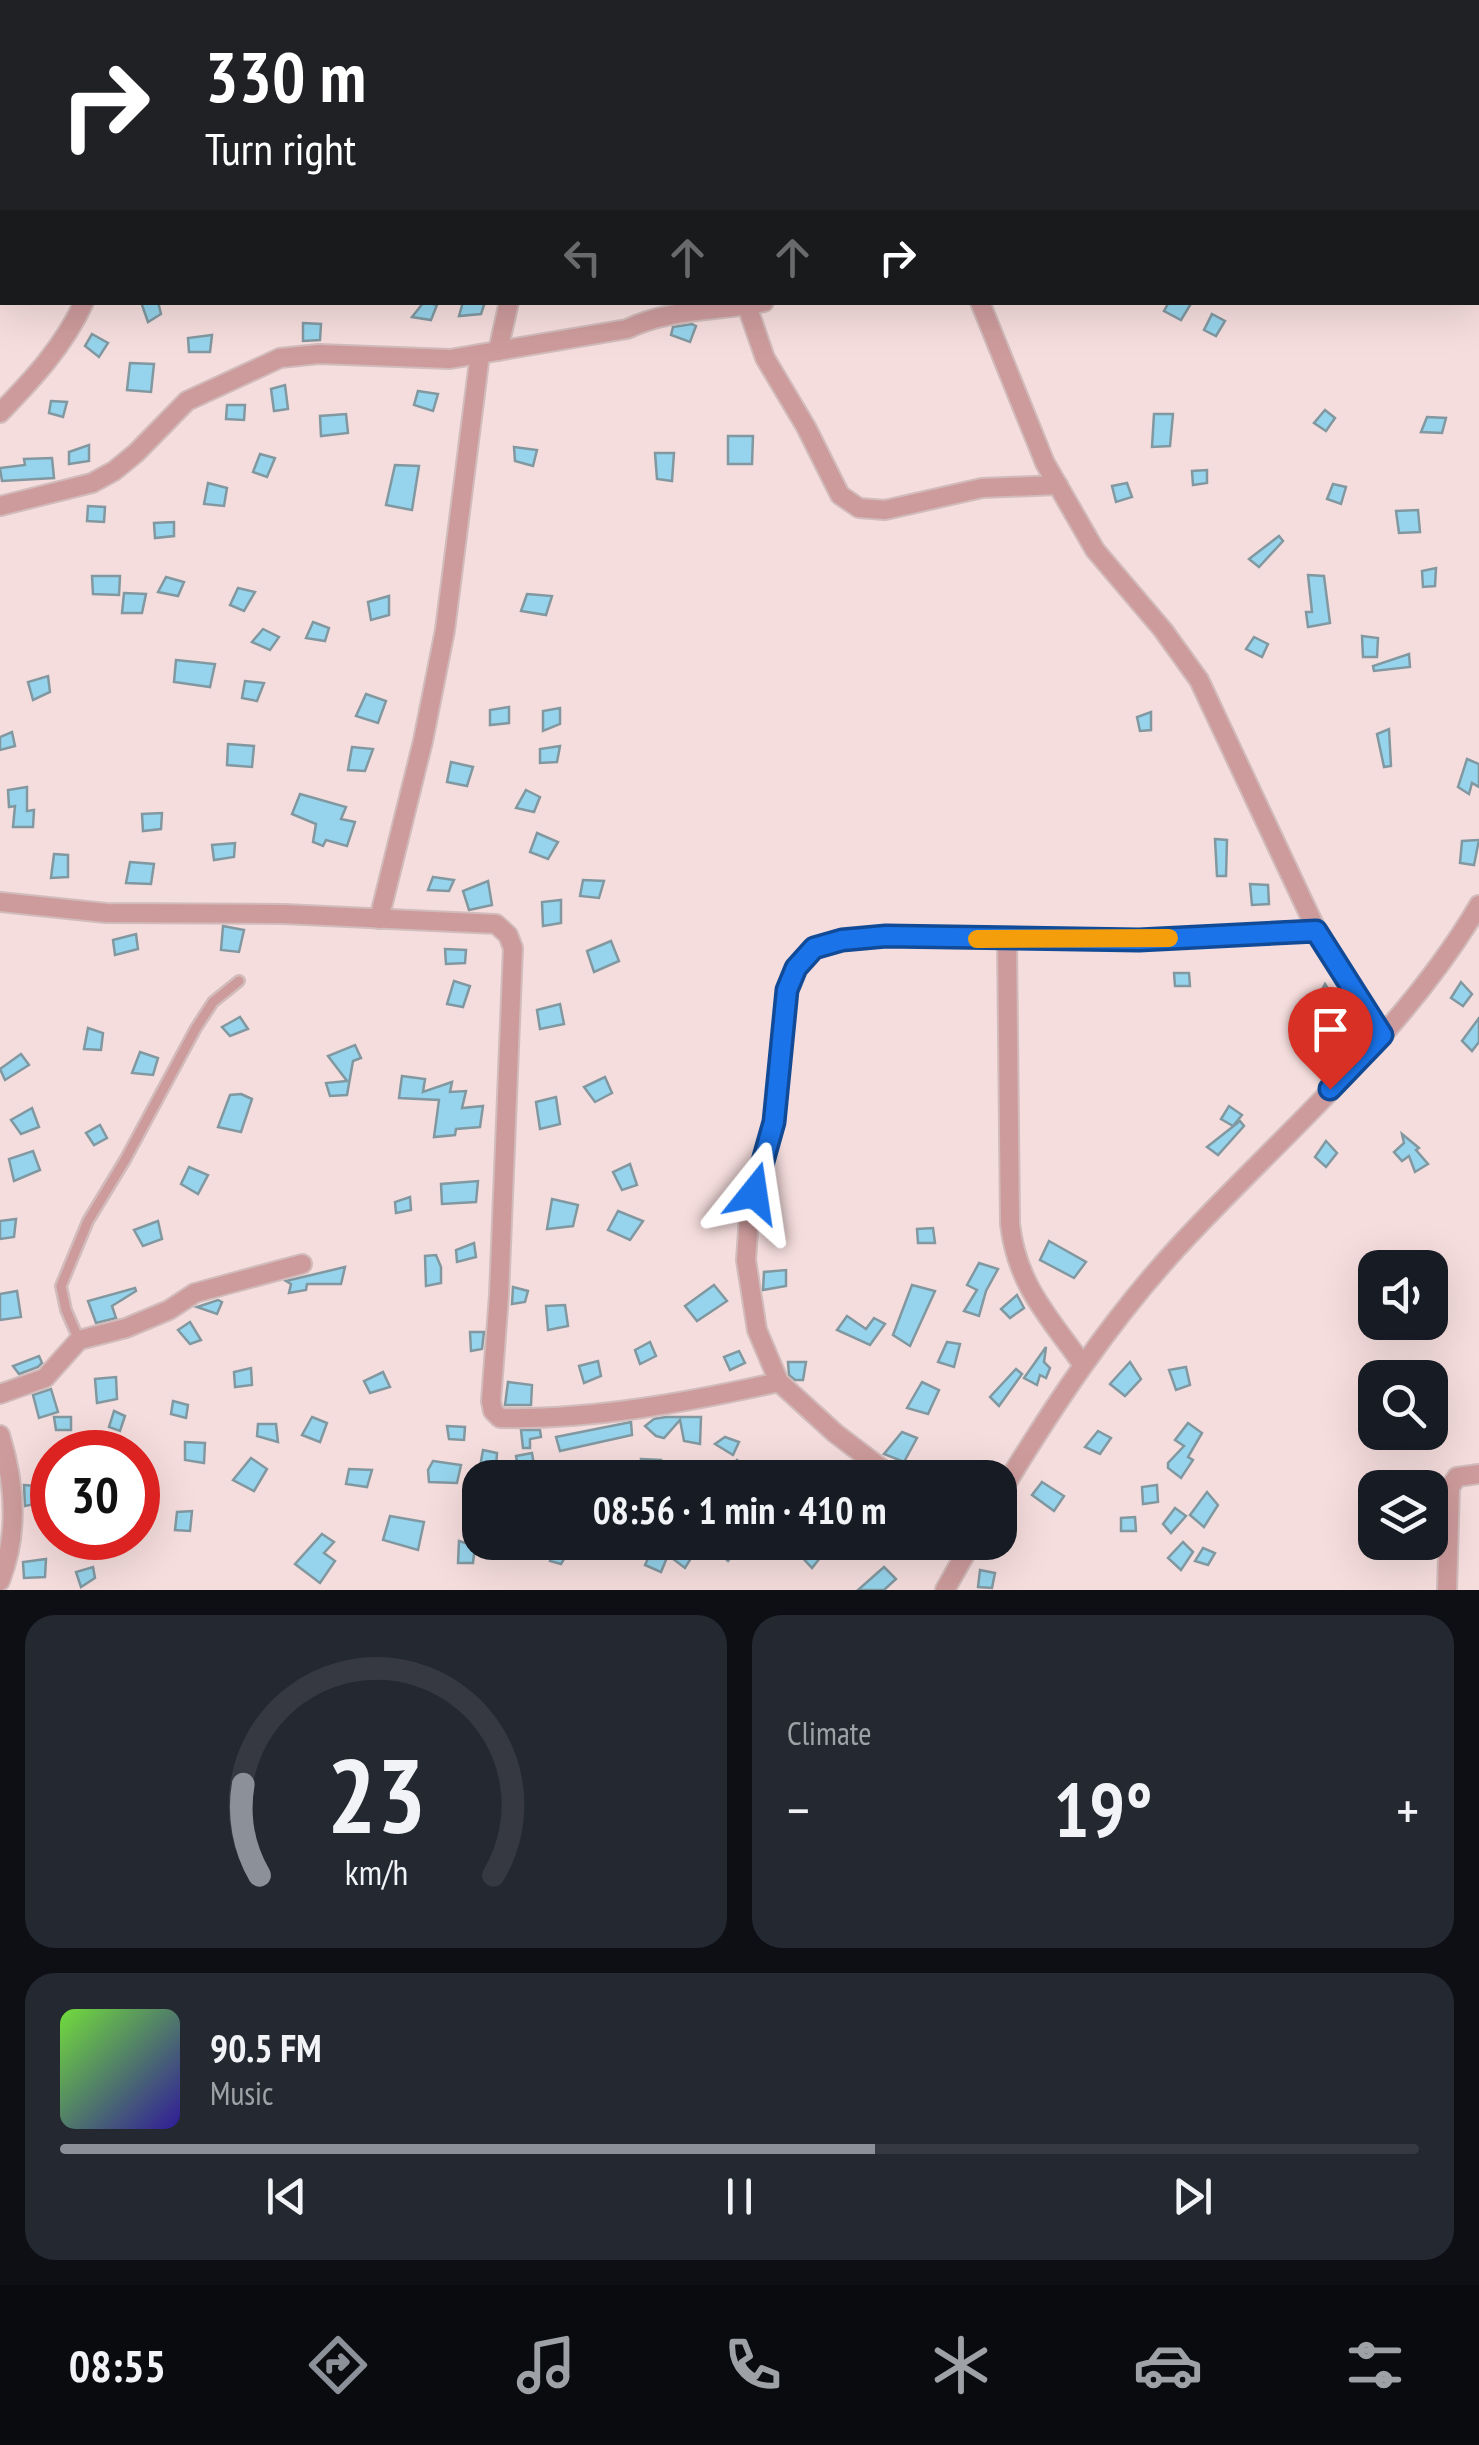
<!DOCTYPE html>
<html lang="en">
<head>
<meta charset="utf-8">
<style>
	:root { --surface:#171b24; --page:#242831; --text:#f1f3f6; --muted:#9ea1a6; --line:#363941; --accent:#8c9099 }
	body { margin:0; font-family:"PT Sans Narrow",sans-serif; background:var(--page); color:var(--text); height:100vh; display:flex; flex-direction:column; font-size:38px; white-space:nowrap }
	* { box-sizing:border-box; margin:0 }
	p { font-size:32px; color:var(--muted) }
	.icon { flex:none; width:55px; height:55px; fill:none; stroke:currentColor; stroke-width:2; stroke-linecap:round; stroke-linejoin:round }
	.map { position:relative; height:1590px; overflow:hidden }
	.details { display:flex; flex-direction:column; gap:25px; padding:25px; background:#0d0f14; flex:1 }
	.details>* { flex:none }
	.hud { position:absolute; left:0px; top:0px; width:1480px; height:305px; box-shadow:0 10px 40px #0002; background:#202124; color:#fff; overflow:hidden }
	.buttons { position:absolute; left:1358px; top:1250px; display:grid; gap:20px }
	.buttons a { display:grid; place-items:center; width:90px; height:90px; border-radius:20px; background:var(--surface); box-shadow:0 10px 40px #0002; font-size:50px }
	.speed { position:absolute; left:30px; top:1430px; display:flex; gap:20px; font-size:50px; font-weight:700; text-align:center }
	.speed>* { display:grid; place-content:center; width:130px; height:130px; border-radius:50%; background:var(--surface); box-shadow:0 10px 40px #0002; line-height:1 }
	.speed .limit { border:15px solid #d22; background:#fff; color:#111 }
	.pin { position:absolute; display:grid; place-items:center; width:85px; height:85px; color:#fff; margin:-102px -42px; border-radius:50% 50% 50% 0; rotate:-45deg; box-shadow:0 0 10px #0007 }
	.pin .icon { rotate:45deg }
	.me { position:absolute; width:110px; margin:-55px; rotate:15deg; stroke-linejoin:round; filter:drop-shadow(0 0 8px #0008) }
	.turn { display:flex; align-items:center; gap:35px; height:210px; padding:0 40px; font-size:45px }
	.turn .icon { width:130px; height:130px; stroke-width:2.5 }
	.turn b { display:block; font-size:70px; line-height:85px }
	.lanes { display:flex; align-items:center; height:95px; padding:0 40px; background:#0003; justify-content:center; gap:50px; direction:ltr }
	.lanes .off { opacity:.35 }
	.big { font-size:75px; font-weight:700; line-height:1.1 }
	.details .widget { flex:1; display:flex; flex-direction:column; justify-content:center; gap:15px; min-width:0; padding:0 35px; border-radius:30px; background:var(--page) }
	.details .dial { align-items:center; gap:0 }
	.dial svg { height:260px; overflow:visible; fill:none; stroke:var(--line); stroke-width:7; stroke-linecap:round; text-anchor:middle }
	.dial text { fill:var(--text); stroke:none }
	.song { display:flex; align-items:center; gap:30px }
	.cover { width:120px; height:120px; border-radius:15px; background:linear-gradient(135deg,hsl(100 70% 55%),hsl(250 70% 35%)) }
	.played { height:10px; border-radius:5px; background:linear-gradient(90deg,var(--accent) 60%,var(--line) 60%) }
	.keys { display:flex; justify-content:space-around; direction:ltr }
	.heat { display:flex; justify-content:space-between; align-items:center; font-size:55px; direction:ltr }
	.details .tiles { flex:1; display:grid; gap:25px; grid-template-columns:1fr 1fr }
	.widget:last-child { grid-column:span 2 }
	.trip { position:absolute; left:462px; top:1460px; width:555px; height:100px; border-radius:30px; background:var(--surface); box-shadow:0 10px 40px #0002; font-weight:700; line-height:100px; text-align:center }
	.tab-bar { display:flex; height:160px; justify-content:space-around; align-items:center; background:#090b0e; color:var(--muted) }
	.tab-bar .icon { width:70px; height:70px }
	.tab-bar .selected { color:var(--accent) }
	.tab-bar b { font-size:45px; color:var(--text) }
	.map>svg:first-child { display:block }
</style>
</head>
<body>
<div class="map">
<svg width="1479" height="1590" viewBox="0 0 1479 1590">
	<rect width="100%" height="100%" fill="#f6dddd"/>
	<g fill="#95d4ec" stroke="#8298a0" stroke-width="2.5">
		<polygon points="141,302 158,302 161,314 148,322"/>
		<polygon points="424,302 437,305 431,320 412,317"/>
		<polygon points="463,302 485,302 481,314 459,316"/>
		<polygon points="1169,302 1192,302 1181,320 1164,311"/>
		<polygon points="1212,314 1225,321 1216,336 1204,330"/>
		<polygon points="303,323 321,324 320,340 303,341"/>
		<polygon points="692,324 696,326 690,342 671,335 673,327"/>
		<polygon points="92,334 108,343 99,357 85,346"/>
		<polygon points="212,335 210,352 189,352 188,338"/>
		<polygon points="130,363 154,364 151,392 127,390"/>
		<polygon points="285,385 288,409 274,411 271,389"/>
		<polygon points="418,391 438,394 433,411 414,405"/>
		<polygon points="51,401 67,402 63,417 49,413"/>
		<polygon points="227,405 245,405 244,420 226,419"/>
		<polygon points="1325,410 1335,418 1326,431 1314,423"/>
		<polygon points="346,414 348,433 321,436 320,416"/>
		<polygon points="1154,414 1173,414 1170,446 1152,447"/>
		<polygon points="1427,417 1446,418 1442,433 1421,432"/>
		<polygon points="728,436 753,436 752,464 728,464"/>
		<polygon points="89,445 89,461 69,464 69,452"/>
		<polygon points="514,447 537,450 533,466 515,461"/>
		<polygon points="655,453 674,453 672,481 657,479"/>
		<polygon points="260,454 275,458 267,477 253,472"/>
		<polygon points="52,458 54,478 2,481 0,468 25,465 24,459"/>
		<polygon points="395,465 419,466 412,510 386,505"/>
		<polygon points="1207,470 1207,483 1193,485 1192,471"/>
		<polygon points="208,483 227,488 224,506 204,504"/>
		<polygon points="1127,483 1132,497 1116,502 1112,486"/>
		<polygon points="1333,484 1346,487 1341,504 1327,499"/>
		<polygon points="88,506 105,507 104,522 87,521"/>
		<polygon points="1418,510 1420,532 1399,533 1396,511"/>
		<polygon points="174,522 174,536 155,538 154,523"/>
		<polygon points="1279,536 1283,541 1259,567 1249,559"/>
		<polygon points="1436,568 1435,586 1423,587 1422,571"/>
		<polygon points="1308,575 1324,576 1330,623 1308,627 1306,612 1312,612"/>
		<polygon points="92,576 120,576 119,595 93,594"/>
		<polygon points="166,577 184,582 178,596 158,592"/>
		<polygon points="238,588 255,592 244,611 230,605"/>
		<polygon points="124,593 146,594 142,613 122,613"/>
		<polygon points="527,594 552,596 546,615 521,611"/>
		<polygon points="389,596 389,615 371,620 368,602"/>
		<polygon points="313,622 329,628 325,641 306,638"/>
		<polygon points="263,629 279,637 270,650 252,642"/>
		<polygon points="1362,636 1378,638 1377,657 1363,657"/>
		<polygon points="1254,637 1268,644 1262,657 1246,649"/>
		<polygon points="1409,654 1410,667 1374,671 1373,666"/>
		<polygon points="176,660 215,664 210,687 174,682"/>
		<polygon points="48,676 50,692 33,700 28,682"/>
		<polygon points="245,681 264,683 257,701 242,698"/>
		<polygon points="366,694 386,701 378,723 356,716"/>
		<polygon points="509,707 509,723 490,725 490,710"/>
		<polygon points="560,708 560,724 543,731 543,711"/>
		<polygon points="1151,712 1151,730 1140,731 1137,717"/>
		<polygon points="1389,729 1391,766 1384,767 1377,734"/>
		<polygon points="12,732 15,746 0,750 0,737"/>
		<polygon points="228,744 254,746 252,767 227,765"/>
		<polygon points="560,746 557,762 540,763 540,749"/>
		<polygon points="352,747 373,749 365,771 348,770"/>
		<polygon points="1467,759 1479,764 1479,787 1472,783 1469,794 1458,787"/>
		<polygon points="451,762 473,767 467,786 447,782"/>
		<polygon points="27,787 27,811 34,810 33,827 13,827 15,806 9,807 8,790"/>
		<polygon points="526,790 540,797 534,812 516,808"/>
		<polygon points="300,794 346,807 341,819 355,822 347,846 326,840 323,846 313,842 316,824 292,814"/>
		<polygon points="162,813 161,829 143,831 142,814"/>
		<polygon points="537,833 558,842 548,859 530,852"/>
		<polygon points="1215,839 1227,840 1226,876 1217,876"/>
		<polygon points="1479,840 1474,865 1460,863 1462,841"/>
		<polygon points="235,843 234,857 214,860 212,845"/>
		<polygon points="54,854 68,855 68,877 51,878"/>
		<polygon points="130,862 154,864 151,884 126,883"/>
		<polygon points="433,877 454,880 449,891 428,890"/>
		<polygon points="583,880 604,881 599,898 580,896"/>
		<polygon points="488,881 492,905 469,910 463,891"/>
		<polygon points="1250,884 1268,885 1269,904 1252,905"/>
		<polygon points="561,900 561,923 543,926 542,902"/>
		<polygon points="223,926 244,930 239,952 221,950"/>
		<polygon points="136,934 138,949 115,955 113,940"/>
		<polygon points="611,941 619,961 594,972 587,951"/>
		<polygon points="445,949 466,950 465,963 446,964"/>
		<polygon points="1174,973 1189,973 1190,986 1175,986"/>
		<polygon points="454,981 470,986 463,1007 447,1004"/>
		<polygon points="1461,982 1472,994 1463,1006 1451,998"/>
		<polygon points="1325,984 1338,1004 1340,1002 1351,1013 1340,1025 1329,1014 1333,1010 1318,998"/>
		<polygon points="560,1004 564,1024 540,1029 537,1010"/>
		<polygon points="240,1017 248,1029 230,1036 222,1027"/>
		<polygon points="1479,1018 1479,1042 1472,1051 1462,1041"/>
		<polygon points="88,1028 103,1033 101,1050 84,1049"/>
		<polygon points="355,1045 361,1058 353,1061 347,1095 330,1096 326,1083 347,1081 328,1056"/>
		<polygon points="140,1052 158,1058 153,1075 132,1073"/>
		<polygon points="21,1054 29,1065 5,1080 0,1069"/>
		<polygon points="402,1076 425,1079 423,1092 452,1082 450,1092 466,1091 462,1108 483,1106 480,1127 456,1129 455,1135 434,1137 439,1100 399,1098"/>
		<polygon points="605,1077 612,1093 595,1102 584,1087"/>
		<polygon points="241,1094 252,1099 241,1132 218,1127 230,1095"/>
		<polygon points="556,1097 560,1124 540,1129 536,1102"/>
		<polygon points="1229,1106 1242,1115 1233,1126 1221,1119"/>
		<polygon points="32,1108 39,1127 21,1134 11,1120"/>
		<polygon points="1240,1121 1244,1126 1218,1155 1207,1147"/>
		<polygon points="100,1125 107,1138 94,1145 86,1133"/>
		<polygon points="1402,1134 1419,1148 1416,1150 1428,1164 1415,1172 1409,1156 1402,1161 1394,1152 1404,1143"/>
		<polygon points="1326,1141 1337,1153 1326,1167 1315,1157"/>
		<polygon points="33,1151 40,1170 14,1181 9,1159"/>
		<polygon points="630,1164 637,1185 622,1190 613,1172"/>
		<polygon points="189,1167 208,1175 198,1194 181,1184"/>
		<polygon points="478,1181 476,1202 442,1204 441,1184"/>
		<polygon points="410,1197 411,1210 396,1213 395,1202"/>
		<polygon points="552,1199 578,1205 573,1226 547,1229"/>
		<polygon points="618,1211 643,1221 630,1240 608,1230"/>
		<polygon points="16,1219 14,1237 0,1239 0,1221"/>
		<polygon points="158,1221 162,1239 143,1246 134,1230"/>
		<polygon points="933,1228 935,1243 918,1243 917,1229"/>
		<polygon points="1049,1241 1086,1262 1074,1278 1040,1260"/>
		<polygon points="474,1243 476,1257 457,1262 456,1250"/>
		<polygon points="436,1255 441,1267 441,1283 426,1286 425,1256"/>
		<polygon points="979,1263 998,1269 986,1291 979,1316 964,1311 977,1290 967,1285"/>
		<polygon points="345,1267 341,1284 307,1284 306,1290 289,1293 291,1284 286,1281"/>
		<polygon points="786,1270 786,1286 763,1290 764,1272"/>
		<polygon points="714,1285 727,1301 697,1321 685,1306"/>
		<polygon points="912,1285 935,1291 910,1346 893,1335"/>
		<polygon points="513,1287 528,1291 525,1302 512,1304"/>
		<polygon points="135,1288 136,1291 112,1306 116,1318 96,1323 88,1301"/>
		<polygon points="17,1291 21,1317 0,1320 0,1294"/>
		<polygon points="1017,1295 1024,1308 1010,1318 1001,1309"/>
		<polygon points="218,1300 222,1302 217,1314 197,1307"/>
		<polygon points="565,1305 568,1326 548,1330 546,1306"/>
		<polygon points="847,1316 866,1329 874,1318 885,1324 870,1345 837,1330"/>
		<polygon points="190,1322 201,1340 190,1344 178,1330"/>
		<polygon points="470,1332 484,1332 482,1349 471,1351"/>
		<polygon points="650,1342 656,1356 640,1364 635,1350"/>
		<polygon points="947,1342 960,1344 954,1367 938,1362"/>
		<polygon points="1046,1347 1044,1362 1050,1368 1046,1378 1040,1375 1037,1385 1024,1378"/>
		<polygon points="739,1351 745,1363 730,1370 724,1357"/>
		<polygon points="39,1356 42,1363 38,1367 19,1374 13,1366"/>
		<polygon points="598,1361 601,1376 584,1383 579,1366"/>
		<polygon points="788,1362 806,1362 803,1380 795,1380 789,1375"/>
		<polygon points="1130,1362 1141,1379 1125,1396 1110,1384"/>
		<polygon points="1186,1367 1190,1385 1176,1390 1169,1370"/>
		<polygon points="251,1368 252,1385 235,1387 234,1372"/>
		<polygon points="1016,1369 1022,1374 999,1406 990,1397"/>
		<polygon points="383,1372 390,1387 370,1393 364,1381"/>
		<polygon points="116,1377 117,1399 97,1403 95,1379"/>
		<polygon points="508,1382 532,1385 531,1405 505,1405"/>
		<polygon points="922,1382 939,1390 928,1414 907,1408"/>
		<polygon points="51,1389 58,1412 39,1418 33,1395"/>
		<polygon points="173,1401 188,1405 186,1418 171,1414"/>
		<polygon points="114,1411 125,1416 120,1431 109,1427"/>
		<polygon points="54,1417 71,1417 71,1430 56,1430"/>
		<polygon points="312,1417 327,1423 320,1442 302,1435"/>
		<polygon points="666,1417 701,1417 700,1444 684,1441 680,1420 664,1438 656,1436 645,1426 654,1419"/>
		<polygon points="631,1422 632,1435 560,1451 556,1437"/>
		<polygon points="1188,1423 1202,1433 1188,1457 1193,1460 1181,1478 1168,1468 1168,1463 1184,1446 1175,1440"/>
		<polygon points="258,1424 276,1424 278,1442 257,1436"/>
		<polygon points="447,1426 465,1427 464,1440 449,1439"/>
		<polygon points="521,1430 540,1430 541,1437 530,1439 530,1448 523,1448"/>
		<polygon points="1098,1431 1111,1438 1100,1454 1085,1447"/>
		<polygon points="902,1432 917,1438 904,1462 884,1454"/>
		<polygon points="725,1437 739,1442 733,1455 715,1444"/>
		<polygon points="185,1442 205,1443 204,1463 185,1460"/>
		<polygon points="483,1450 497,1453 496,1467 480,1467"/>
		<polygon points="532,1453 535,1471 519,1472 516,1456"/>
		<polygon points="251,1458 267,1469 254,1491 233,1480"/>
		<polygon points="641,1459 661,1460 660,1472 642,1472"/>
		<polygon points="737,1460 749,1470 740,1478 732,1478 726,1472"/>
		<polygon points="433,1461 461,1465 457,1483 429,1482 428,1470"/>
		<polygon points="349,1469 372,1470 367,1487 346,1484"/>
		<polygon points="1042,1482 1064,1496 1054,1511 1032,1495"/>
		<polygon points="24,1485 35,1486 35,1504 25,1506"/>
		<polygon points="1157,1485 1158,1502 1143,1504 1142,1487"/>
		<polygon points="1207,1492 1218,1505 1204,1527 1190,1515"/>
		<polygon points="1175,1508 1186,1516 1171,1533 1163,1524"/>
		<polygon points="192,1511 190,1531 175,1530 177,1512"/>
		<polygon points="390,1516 424,1522 418,1550 383,1540"/>
		<polygon points="1135,1517 1136,1531 1121,1531 1121,1518"/>
		<polygon points="322,1534 334,1542 324,1553 335,1561 320,1583 295,1564"/>
		<polygon points="459,1541 475,1546 473,1563 458,1563"/>
		<polygon points="651,1542 701,1542 685,1568 668,1555 661,1572 645,1565 654,1545"/>
		<polygon points="707,1542 743,1542 728,1561"/>
		<polygon points="1183,1542 1193,1552 1181,1570 1168,1558"/>
		<polygon points="814,1545 824,1553 812,1568 801,1556"/>
		<polygon points="556,1546 569,1551 561,1564 550,1561"/>
		<polygon points="1203,1548 1215,1553 1208,1565 1195,1561"/>
		<polygon points="46,1559 45,1577 24,1578 23,1562"/>
		<polygon points="93,1567 95,1578 81,1587 76,1572"/>
		<polygon points="884,1567 896,1579 884,1590 858,1590"/>
		<polygon points="980,1570 995,1573 992,1588 978,1587"/>
	</g>
	<g fill="none" stroke-linecap="round" stroke-linejoin="round">
		<defs>
			<polyline id="lane" points="79,1340 66,1310 61,1286 88,1221 125,1160 196,1028 213,1002 239,981"/>
			<g id="street">
				<polyline points="0,0 1,0"/>
				<polyline points="114,0 114,2"/>
				<polyline points="469,0 469,2"/>
				<polyline points="1111,2 1113,0"/>
				<polyline points="980,302 1045,463 1095,550 1163,630 1199,680 1324,946 1382,1035"/>
				<polyline points="747,306 765,358 806,427 840,495 859,508 885,510 982,488 1058,485"/>
				<polyline points="498,351 509,302"/>
				<path d="M0,413C33,379 64,346 84,302"/>
				<path d="M0,506L92,483L114,471L136,453L187,401L280,358L319,354L450,359L627,329C671,308 716,312 764,302"/>
				<path d="M0,902L106,913L284,914L496,924L508,935L513,948L499,1295L491,1401L493,1411L500,1418C593,1420 689,1402 779,1382"/>
				<polyline points="379,919 423,741 445,630 480,354"/>
				<path d="M1007,939L1010,1224C1017,1285 1049,1317 1083,1365"/>
				<polyline points="0,1394 45,1378 79,1340 126,1328 169,1310 195,1293 302,1264"/>
				<path d="M0,1435C15,1483 19,1533 0,1581"/>
				<polyline points="894,1478 835,1433 779,1382 757,1330 746,1260 749,1217 759,1168 775,1122 787,990 796,969 814,948 842,940 886,936 1139,940 1316,931"/>
				<path d="M1000,1494C1052,1408 1109,1322 1178,1247C1280,1136 1402,1036 1479,905"/>
				<polyline points="945,1590 972,1542"/>
				<polyline points="1447,1590 1450,1487 1457,1477 1479,1474"/>
			</g>
		</defs>
		<use href="#lane" stroke="#d1bbbb" stroke-width="14"/>
		<use href="#street" stroke="#d1bbbb" stroke-width="22"/>
		<use href="#lane" stroke="#cd9b9c" stroke-width="9"/>
		<use href="#street" stroke="#cd9b9c" stroke-width="18"/>
	</g>
	<g fill="none" stroke-linecap="round" stroke-linejoin="round">
		<defs>
			<polyline id="route" points="754,1193 774,1122 787,990 796,968 814,948 842,940 886,936 1139,940 1316,931 1382,1035 1330,1089"/>
		</defs>
		<use href="#route" stroke="#114b97" stroke-width="25"/>
		<use href="#route" stroke="#1a73e8" stroke-width="18"/>
		<polyline stroke="#f59e0b" stroke-width="18" points="977,939 1169,938"/>
	</g>
</svg>
<div class="buttons">
<a><svg class="icon" aria-label="sound" viewBox="0 0 24 24"><path d="M4 9h4l5-4v14l-5-4H4zM17 9q2 3 0 6"/></svg></a>
<a><svg class="icon" aria-label="search" viewBox="0 0 24 24"><circle cx="10" cy="10" r="6"/><path d="M15 15l6 6"/></svg></a>
<a><svg class="icon" aria-label="layers" viewBox="0 0 24 24"><path d="M12 4l9 5-9 5-9-5zM3 14l9 5 9-5"/></svg></a>
</div>
<div class="speed"><div class="limit">30</div></div>
<div class="pin" style="left:1330px;top:1089px;background:#d93025"><svg class="icon" aria-label="arrive" viewBox="0 0 24 24"><path d="M6 21V4h12l-3 4 3 4H6"/></svg></div>
<svg class="me" style="left:754px;top:1193px" viewBox="-20 -20 40 40"><path d="M0-17L14 15 0 8-14 15z" fill="#1a73e8" stroke="#fff" stroke-width="4"/></svg>
<div class="trip">08:56 · 1 min · 410 m</div>
<div class="hud">
<div class="turn"><svg class="icon" aria-label="right" viewBox="0 0 24 24"><path d="M7 20v-9h11M14 6l5 5-5 5"/></svg><div><b>330 m</b>Turn right</div></div>
<div class="lanes"><svg class="icon off" aria-label="left" viewBox="0 0 24 24"><path d="M17 20v-9H6M10 6l-5 5 5 5"/></svg><svg class="icon off" aria-label="ahead" viewBox="0 0 24 24"><path d="M12 20V5M6 11l6-6 6 6"/></svg><svg class="icon off" aria-label="ahead" viewBox="0 0 24 24"><path d="M12 20V5M6 11l6-6 6 6"/></svg><svg class="icon" aria-label="right" viewBox="0 0 24 24"><path d="M7 20v-9h11M14 6l5 5-5 5"/></svg></div>
</div>
</div>
<section class="details">
<div class="tiles">
<div class="widget dial"><svg viewBox="0 0 100 80">
<path d="M14 69A42 42 0 1 1 86 69"/>
<path d="M14 69A42 42 0 0 1 9 41" stroke="#8c9099"/>
<text x="50" y="56" font-size="32" font-weight="700">23</text>
<text x="50" y="72" font-size="11">km/h</text>
</svg></div>
<div class="widget"><p>Climate</p>
<div class="heat"><a>−</a><b class="big">19°</b><a>+</a></div>
</div>
<div class="widget">
<div class="song"><i class="cover"></i><div><b>90.5 FM</b><p>Music</p></div></div>
<div class="played"></div>
<div class="keys"><svg class="icon" aria-label="previous" viewBox="0 0 24 24"><path d="M18 5L8 12l10 7zM5 5v14"/></svg><svg class="icon" aria-label="pause" viewBox="0 0 24 24"><path d="M8 5v14M16 5v14"/></svg><svg class="icon" aria-label="next" viewBox="0 0 24 24"><path d="M6 5l10 7-10 7zM19 5v14"/></svg></div>
</div>
</div>
</section>
<nav class="tab-bar">
<b>08:55</b>
<svg class="icon selected" aria-label="directions" viewBox="0 0 24 24"><path d="M12 3l9 9-9 9-9-9zM9 14v-3h6M13 9l2 2-2 2"/></svg>
<svg class="icon" aria-label="music" viewBox="0 0 24 24"><path d="M9 18V5l10-2v13"/><circle cx="6" cy="18" r="3"/><circle cx="16" cy="16" r="3"/></svg>
<svg class="icon" aria-label="phone" viewBox="0 0 24 24"><path d="M5 4h4l2 5-3 2q2 4 5 5l2-3 5 2v4C11 20 4 13 5 4z"/></svg>
<svg class="icon" aria-label="climate" viewBox="0 0 24 24"><path d="M12 3v18M4 7l16 10M4 17L20 7"/></svg>
<svg class="icon" aria-label="car" viewBox="0 0 24 24"><path d="M5 17H2v-5l4-1 3-4h7l3 4 3 1v5h-3M9 17h6M6 11h13"/><circle cx="7" cy="17" r="2"/><circle cx="17" cy="17" r="2"/></svg>
<svg class="icon" aria-label="filters" viewBox="0 0 24 24"><path d="M4 7h16M4 17h16"/><circle cx="9" cy="7" r="2"/><circle cx="15" cy="17" r="2"/></svg>
</nav>
</body>
</html>
